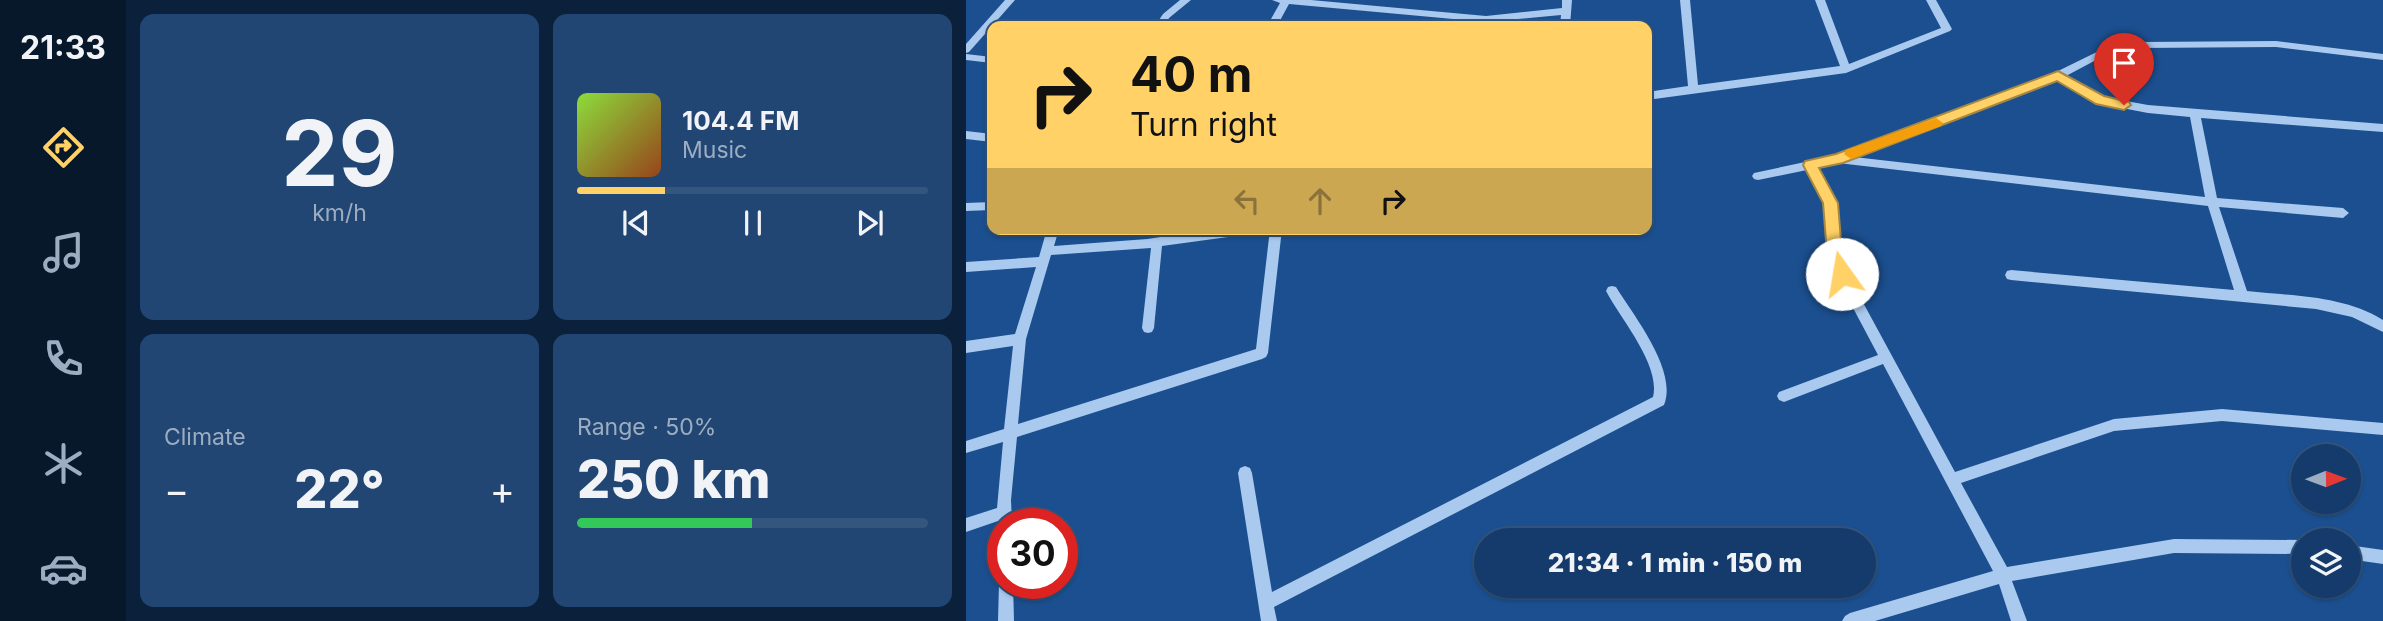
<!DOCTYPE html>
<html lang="en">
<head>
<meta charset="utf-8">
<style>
	:root { --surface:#143b6b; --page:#214673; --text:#f1f3f6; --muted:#9dadc1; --line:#33557e; --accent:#ffd166 }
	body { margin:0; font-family:Inter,sans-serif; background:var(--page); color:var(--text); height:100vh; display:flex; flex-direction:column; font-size:26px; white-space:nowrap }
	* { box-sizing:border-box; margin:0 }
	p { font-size:23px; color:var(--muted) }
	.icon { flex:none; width:38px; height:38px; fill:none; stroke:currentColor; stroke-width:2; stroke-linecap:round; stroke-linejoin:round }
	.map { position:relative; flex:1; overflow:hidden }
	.drawer { display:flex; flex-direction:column; gap:14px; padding:14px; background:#0b203b; width:840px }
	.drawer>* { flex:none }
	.top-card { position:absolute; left:21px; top:21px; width:665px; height:214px; border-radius:14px; box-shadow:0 2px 5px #0004,0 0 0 2px var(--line); background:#ffd166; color:#111; overflow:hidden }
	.needle { width:46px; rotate:89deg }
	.fabs { position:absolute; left:1325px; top:444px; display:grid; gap:14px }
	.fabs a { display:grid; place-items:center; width:70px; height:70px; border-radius:50%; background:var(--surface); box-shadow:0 2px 5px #0004,0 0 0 2px var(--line); font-size:35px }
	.speed { position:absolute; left:21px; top:508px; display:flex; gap:14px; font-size:35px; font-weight:700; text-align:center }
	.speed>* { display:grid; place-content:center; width:91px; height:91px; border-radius:50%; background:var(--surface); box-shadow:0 2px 5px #0004,0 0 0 2px var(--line); line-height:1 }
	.speed .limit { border:10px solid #d22; background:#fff; color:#111 }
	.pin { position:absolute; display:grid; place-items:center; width:60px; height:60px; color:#fff; margin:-72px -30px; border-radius:50% 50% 50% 0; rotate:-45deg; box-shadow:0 0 7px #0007 }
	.pin .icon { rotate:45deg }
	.me { position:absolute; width:77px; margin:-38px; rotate:347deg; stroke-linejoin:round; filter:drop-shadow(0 0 5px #0008) }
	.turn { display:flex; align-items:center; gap:24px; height:147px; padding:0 28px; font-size:32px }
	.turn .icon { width:91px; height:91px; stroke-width:2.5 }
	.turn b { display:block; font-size:49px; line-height:60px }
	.lanes { display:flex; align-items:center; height:66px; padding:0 28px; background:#0003; justify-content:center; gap:35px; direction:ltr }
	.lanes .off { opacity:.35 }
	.big { font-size:52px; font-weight:800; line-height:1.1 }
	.drawer .tile { flex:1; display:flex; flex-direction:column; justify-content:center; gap:10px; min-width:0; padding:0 24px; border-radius:14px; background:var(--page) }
	.drawer .dial { align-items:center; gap:0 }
	.dial b { font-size:91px; line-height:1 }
	.song { display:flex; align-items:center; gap:21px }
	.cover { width:84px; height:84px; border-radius:10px; background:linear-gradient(135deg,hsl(90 70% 55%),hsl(20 70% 35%)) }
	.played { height:7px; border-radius:4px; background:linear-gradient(90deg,var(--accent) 25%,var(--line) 25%) }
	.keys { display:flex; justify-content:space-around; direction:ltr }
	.heat { display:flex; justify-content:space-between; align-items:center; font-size:38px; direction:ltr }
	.charge { height:10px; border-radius:5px; background:linear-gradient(90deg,#34c759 50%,var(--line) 0) }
	.drawer .tiles { flex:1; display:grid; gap:14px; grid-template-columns:repeat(2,1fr) }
	.trip { position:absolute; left:508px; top:528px; width:402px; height:70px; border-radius:35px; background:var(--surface); box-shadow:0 2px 5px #0004,0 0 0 2px var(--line); font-weight:800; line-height:70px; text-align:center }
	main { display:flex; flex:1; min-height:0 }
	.tab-bar { display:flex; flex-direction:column; width:126px; justify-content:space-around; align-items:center; background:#08182b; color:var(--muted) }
	.tab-bar .icon { width:49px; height:49px }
	.tab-bar .current { color:var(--accent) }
	.tab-bar b { font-size:32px; color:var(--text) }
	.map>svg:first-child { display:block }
</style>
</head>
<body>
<main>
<nav class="tab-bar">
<b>21:33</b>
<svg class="icon current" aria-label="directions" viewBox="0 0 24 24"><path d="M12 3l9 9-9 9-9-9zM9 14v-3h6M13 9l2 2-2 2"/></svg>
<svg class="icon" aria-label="music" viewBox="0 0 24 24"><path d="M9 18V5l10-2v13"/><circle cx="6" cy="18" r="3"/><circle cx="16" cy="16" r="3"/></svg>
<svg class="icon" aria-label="phone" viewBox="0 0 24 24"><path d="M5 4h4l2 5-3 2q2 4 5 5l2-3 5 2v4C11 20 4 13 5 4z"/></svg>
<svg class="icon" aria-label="climate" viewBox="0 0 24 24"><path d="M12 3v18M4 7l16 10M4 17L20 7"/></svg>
<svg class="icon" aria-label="car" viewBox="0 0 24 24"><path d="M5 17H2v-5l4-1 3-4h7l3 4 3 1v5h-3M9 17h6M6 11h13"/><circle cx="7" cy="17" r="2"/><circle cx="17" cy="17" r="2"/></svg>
</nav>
<section class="drawer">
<div class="tiles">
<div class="tile dial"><b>29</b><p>km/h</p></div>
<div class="tile">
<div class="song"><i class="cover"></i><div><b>104.4 FM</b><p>Music</p></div></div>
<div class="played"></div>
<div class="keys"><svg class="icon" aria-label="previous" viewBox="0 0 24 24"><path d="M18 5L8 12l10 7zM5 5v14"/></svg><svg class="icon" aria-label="pause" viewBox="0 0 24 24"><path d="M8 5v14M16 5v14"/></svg><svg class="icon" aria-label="next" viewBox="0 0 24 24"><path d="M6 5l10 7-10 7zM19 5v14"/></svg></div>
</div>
<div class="tile"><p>Climate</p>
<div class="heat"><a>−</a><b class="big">22°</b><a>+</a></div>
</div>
<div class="tile"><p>Range · 50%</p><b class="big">250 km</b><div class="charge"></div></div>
</div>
</section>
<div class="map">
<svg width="1417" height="621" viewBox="0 0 1417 621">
	<rect width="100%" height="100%" fill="#1b4f8f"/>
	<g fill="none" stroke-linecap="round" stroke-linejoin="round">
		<g fill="#a9c9ee" fill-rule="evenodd">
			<polygon points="39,0 49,0 3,52 0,53 0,44"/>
			<polygon points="214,0 225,0 203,18 199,26 189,26 197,14"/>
			<polygon points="306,0 345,0 520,16 596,8 596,0 606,0 604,26 594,26 595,15 520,22 323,4 311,26 301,26 314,3"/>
			<polygon points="714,0 724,0 732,85 874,66 849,0 859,0 883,64 975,28 960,0 970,0 986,29 984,31 880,73 681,100 681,92 722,86"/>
			<path d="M1310,41L1417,54V60L1310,47L1174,48L1147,51L1100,76L1138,97L1182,105L1417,124V132L1235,118L1251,198L1377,208L1383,213L1377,218L1253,207L1281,291C1326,296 1377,295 1417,320V332L1386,317L1350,309L1045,280L1041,279L1039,275L1041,271L1045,270L1268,290L1242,206L872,163L851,168L870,203L875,253L881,273L989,472L1148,419L1256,409L1417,423V435L1256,421L1148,431L995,483L1041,567L1208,539L1337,540L1339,541H1337V554L1208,553L1046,581L1061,621H1045L1033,584L909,621H876L879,616L884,613L1027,571L917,364L818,402L813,400L811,396L813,392L912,355L869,274L863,253L858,203L841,170L792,180L788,179L786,176L788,173L872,155L1088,73L1145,45L1174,42ZM1091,80L1135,104L1182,113L1224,117L1239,197L888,157Z"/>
			<polygon points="0,54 26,57 26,63 0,60"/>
			<polygon points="0,131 26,134 26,142 0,139"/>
			<polygon points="26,202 26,210 0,211 0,203"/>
			<polygon points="81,229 93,229 88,246 181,239 250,229 290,229 284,234 196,246 188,328 186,332 182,333 178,332 176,328 185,248 85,255 60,339 52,424 290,349 304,229 316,229 302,353 300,357 296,359 51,437 45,500 46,523 37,523 37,529 34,528 32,521 0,532 0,518 31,508 37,442 0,453 0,441 38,429 47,346 0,353 0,341 49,334 70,267 0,272 0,262 73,257"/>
			<path d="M646,286L650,287C668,316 712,371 698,405L308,607L311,621H295L272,473L274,468L279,466L284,468L286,473L306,592L687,397C695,365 654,318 640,291L642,287Z"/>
			<polygon points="1382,545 1417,550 1417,564 1382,559"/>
			<polygon points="37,577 37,583 47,583 48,621 32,621 33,583"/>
		</g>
	</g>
	<polygon fill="#ffd166" stroke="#a68842" stroke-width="2" points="1092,71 1138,96 1163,102 1165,105 1158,110 1130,104 1091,81 877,163 853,168 872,203 876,253 883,274 876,281 870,279 861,253 857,203 837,165 839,161 870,154"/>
	<polygon fill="#f59e0b" points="970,118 977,123 975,126 885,159 878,154 880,150"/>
</svg>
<div class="fabs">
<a><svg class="needle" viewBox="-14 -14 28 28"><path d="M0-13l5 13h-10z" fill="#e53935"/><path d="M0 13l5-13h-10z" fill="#9dadc1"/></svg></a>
<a><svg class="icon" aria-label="layers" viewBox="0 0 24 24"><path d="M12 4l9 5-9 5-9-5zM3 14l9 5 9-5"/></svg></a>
</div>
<div class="speed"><div class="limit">30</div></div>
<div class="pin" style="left:1158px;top:105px;background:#d93025"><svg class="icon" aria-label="arrive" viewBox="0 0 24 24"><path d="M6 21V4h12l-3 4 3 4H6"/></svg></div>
<svg class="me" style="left:876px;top:274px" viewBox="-20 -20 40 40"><circle r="19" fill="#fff"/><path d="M0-13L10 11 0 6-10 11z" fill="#ffd166"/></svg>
<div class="trip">21:34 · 1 min · 150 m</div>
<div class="top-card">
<div class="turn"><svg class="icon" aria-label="right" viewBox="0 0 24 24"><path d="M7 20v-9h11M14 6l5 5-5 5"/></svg><div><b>40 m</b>Turn right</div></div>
<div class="lanes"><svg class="icon off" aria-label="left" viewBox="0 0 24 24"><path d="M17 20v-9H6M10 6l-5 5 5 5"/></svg><svg class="icon off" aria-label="ahead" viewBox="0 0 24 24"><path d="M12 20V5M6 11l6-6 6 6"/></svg><svg class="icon" aria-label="right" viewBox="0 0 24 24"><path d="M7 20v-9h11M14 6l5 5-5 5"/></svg></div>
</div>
</div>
</main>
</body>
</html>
